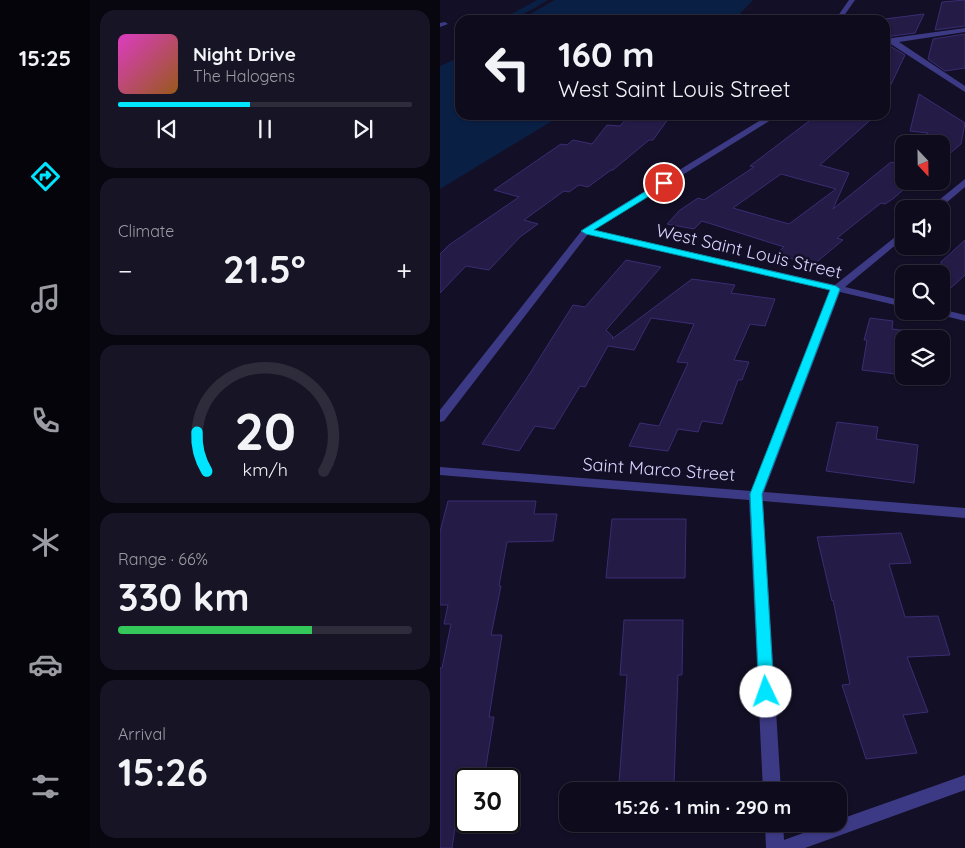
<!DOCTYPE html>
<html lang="en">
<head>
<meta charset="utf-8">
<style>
	:root { --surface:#0e0b1c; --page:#171425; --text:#f1f3f6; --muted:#9b9ba3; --line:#2e2b3b; --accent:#00e5ff }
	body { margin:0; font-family:Quicksand,sans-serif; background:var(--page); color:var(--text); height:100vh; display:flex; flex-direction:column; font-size:19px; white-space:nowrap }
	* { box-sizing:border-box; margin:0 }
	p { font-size:16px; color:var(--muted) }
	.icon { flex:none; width:28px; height:28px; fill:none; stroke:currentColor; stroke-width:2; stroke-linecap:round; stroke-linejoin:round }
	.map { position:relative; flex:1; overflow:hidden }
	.panel { display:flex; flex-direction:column; gap:10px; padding:10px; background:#08060f; width:350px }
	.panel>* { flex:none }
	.top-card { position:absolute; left:15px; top:15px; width:435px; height:105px; border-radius:15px; box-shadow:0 1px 4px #0004,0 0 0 1px var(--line); background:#0e0b1c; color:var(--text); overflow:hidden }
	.needle { width:32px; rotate:158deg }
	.buttons { position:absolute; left:455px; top:135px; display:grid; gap:10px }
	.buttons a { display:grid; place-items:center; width:55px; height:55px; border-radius:10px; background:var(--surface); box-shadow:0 1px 4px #0004,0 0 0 1px var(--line); font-size:25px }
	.speed { position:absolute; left:15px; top:768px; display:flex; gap:10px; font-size:25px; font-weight:700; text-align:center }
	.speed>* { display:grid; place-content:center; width:65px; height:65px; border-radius:50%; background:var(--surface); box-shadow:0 1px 4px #0004,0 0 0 1px var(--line); line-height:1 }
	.speed .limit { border:2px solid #111; border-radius:8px; background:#fff; color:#111 }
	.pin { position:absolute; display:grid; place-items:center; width:42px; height:42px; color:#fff; margin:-21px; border:2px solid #fff; border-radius:50%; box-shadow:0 1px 5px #0007 }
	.me { position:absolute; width:55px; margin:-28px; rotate:357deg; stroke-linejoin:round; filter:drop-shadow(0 0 4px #0008) }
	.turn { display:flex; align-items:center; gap:18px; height:105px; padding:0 20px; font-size:22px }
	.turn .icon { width:65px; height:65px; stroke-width:2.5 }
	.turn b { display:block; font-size:35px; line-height:42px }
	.big { font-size:38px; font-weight:700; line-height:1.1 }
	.panel .tile { flex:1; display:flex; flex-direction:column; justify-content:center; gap:8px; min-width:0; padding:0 18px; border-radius:15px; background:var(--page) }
	.panel .dial { align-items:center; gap:0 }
	.dial svg { height:130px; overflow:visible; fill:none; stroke:var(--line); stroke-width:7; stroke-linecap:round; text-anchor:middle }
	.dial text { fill:var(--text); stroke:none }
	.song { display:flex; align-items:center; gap:15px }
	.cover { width:60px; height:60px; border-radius:8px; background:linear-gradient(135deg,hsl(310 70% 55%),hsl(30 70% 35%)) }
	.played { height:5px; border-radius:2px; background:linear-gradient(90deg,var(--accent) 45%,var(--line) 45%) }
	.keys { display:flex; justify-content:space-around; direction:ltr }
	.heat { display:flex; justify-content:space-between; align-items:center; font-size:28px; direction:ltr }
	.charge { height:8px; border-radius:4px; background:linear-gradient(90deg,#34c759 66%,var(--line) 0) }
	.trip { position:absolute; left:119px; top:782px; width:288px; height:50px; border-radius:15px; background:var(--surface); box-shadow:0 1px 4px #0004,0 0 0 1px var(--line); font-weight:700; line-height:50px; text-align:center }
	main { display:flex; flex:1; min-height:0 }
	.tab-bar { display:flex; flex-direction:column; width:90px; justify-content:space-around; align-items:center; background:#06040b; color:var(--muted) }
	.tab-bar .icon { width:35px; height:35px }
	.tab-bar .active { color:var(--accent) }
	.tab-bar b { font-size:22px; color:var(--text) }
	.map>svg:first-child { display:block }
</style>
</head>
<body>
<main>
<nav class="tab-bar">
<b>15:25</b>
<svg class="icon active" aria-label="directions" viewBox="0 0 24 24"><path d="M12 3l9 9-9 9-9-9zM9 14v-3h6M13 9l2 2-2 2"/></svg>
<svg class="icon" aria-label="music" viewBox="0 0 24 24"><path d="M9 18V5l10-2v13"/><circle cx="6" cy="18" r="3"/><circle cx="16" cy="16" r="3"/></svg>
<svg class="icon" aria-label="phone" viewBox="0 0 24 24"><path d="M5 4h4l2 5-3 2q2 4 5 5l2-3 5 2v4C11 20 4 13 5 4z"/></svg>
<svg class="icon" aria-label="climate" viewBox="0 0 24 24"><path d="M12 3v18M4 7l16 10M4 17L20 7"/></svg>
<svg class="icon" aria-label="car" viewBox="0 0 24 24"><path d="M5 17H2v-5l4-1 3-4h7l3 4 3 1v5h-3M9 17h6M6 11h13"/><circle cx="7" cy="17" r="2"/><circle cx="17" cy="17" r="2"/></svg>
<svg class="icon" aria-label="filters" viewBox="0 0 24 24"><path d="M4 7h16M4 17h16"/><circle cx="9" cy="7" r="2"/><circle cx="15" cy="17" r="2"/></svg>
</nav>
<section class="panel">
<div class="tile">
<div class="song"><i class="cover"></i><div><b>Night Drive</b><p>The Halogens</p></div></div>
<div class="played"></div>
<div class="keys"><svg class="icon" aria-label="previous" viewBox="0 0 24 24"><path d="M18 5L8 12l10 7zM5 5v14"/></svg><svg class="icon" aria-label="pause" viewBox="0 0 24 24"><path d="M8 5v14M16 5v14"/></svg><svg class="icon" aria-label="next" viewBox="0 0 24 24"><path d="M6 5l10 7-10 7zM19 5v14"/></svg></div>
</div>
<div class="tile"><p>Climate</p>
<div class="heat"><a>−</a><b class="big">21.5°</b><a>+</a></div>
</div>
<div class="tile dial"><svg viewBox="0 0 100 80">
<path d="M14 69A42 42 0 1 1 86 69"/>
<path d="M14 69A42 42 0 0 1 8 45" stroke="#00e5ff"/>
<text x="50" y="56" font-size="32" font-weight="700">20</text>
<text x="50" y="72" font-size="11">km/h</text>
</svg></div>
<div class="tile"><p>Range · 66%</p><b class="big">330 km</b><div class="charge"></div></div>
<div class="tile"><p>Arrival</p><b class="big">15:26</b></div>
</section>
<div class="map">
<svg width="525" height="848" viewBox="0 0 525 848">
	<rect width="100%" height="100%" fill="#130f26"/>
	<g fill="#0a1f44">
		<path d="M97,0H108C94,8 77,20 60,20Z"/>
		<polygon points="115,0 313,0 294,20 75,20 92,13"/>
		<polygon points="20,57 20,115 122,115 0,189 0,66"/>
	</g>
	<g fill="#241b47" stroke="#3b2d73" fill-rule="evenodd">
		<polygon points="525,0 525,26 495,30 502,2"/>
		<polygon points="484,14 475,33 452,36 445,40 445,19"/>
		<polygon points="525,34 525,68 505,71 488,59 493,39"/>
		<polygon points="445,43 465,55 445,97"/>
		<polygon points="479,94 525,123 521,144 501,161 501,144 474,144 488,133 470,131"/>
		<polygon points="203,115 231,115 213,140 209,140 173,170 171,170 148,187 139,185 129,192 124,191 84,220 98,224 80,237 49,270 26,266 0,293 0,254 9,245 79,197 54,190 121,144 127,145 133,140 152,144 167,125 180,126 188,117 201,118"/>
		<path d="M377,115H436L380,165L409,173L393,209L451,162L462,165L464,156V181H473L454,198L445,204L441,203L397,238L403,240L373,265L336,254L344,247L262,221L254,229L227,224L240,210L258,198L264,200L314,167L310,166ZM341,174L396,189L349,224L293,208Z"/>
		<polygon points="525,240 525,275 501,297 501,262"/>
		<polygon points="186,260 221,267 166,330 173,337 172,339 252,279 295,285 291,293 335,299 325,326 310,324 294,360 309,362 302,380 298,380 282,424 262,421 258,432 238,429 228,451 189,446 200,423 219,426 248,363 237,362 254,324 211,318 194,350 168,346 145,387 140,386 114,429 95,426 79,451 42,444 87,378 133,305 145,307"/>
		<polygon points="430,318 453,321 452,329 478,332 476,339 464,339 464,375 422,370 427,340 424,340"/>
		<polygon points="397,422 438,427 436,439 478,445 474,483 386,471"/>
		<polygon points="8,501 96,501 94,514 117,514 113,541 67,542 59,586 61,586 51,635 62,635 49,717 54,717 44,779 26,779 26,788 21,788 12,848 0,848 0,668 2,668 11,624 4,624 8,605 0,605 0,532"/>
		<polygon points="172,519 246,519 245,578 166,578"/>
		<polygon points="461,533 471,563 449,564 465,617 498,616 510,655 467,657 488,712 463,715 477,753 426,759 402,685 410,684 393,600 392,601 377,537"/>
		<polygon points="184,620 243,620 242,675 238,675 234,784 179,783 187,675 180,675"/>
	</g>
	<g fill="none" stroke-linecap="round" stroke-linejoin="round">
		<g fill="#3d3a85" fill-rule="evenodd">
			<polygon points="409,0 415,0 401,20 395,20"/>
			<polygon points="0,23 5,22 8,24 0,27"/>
			<polygon points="525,28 525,32 459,42 525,86 525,92 446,41 452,38"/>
			<polygon points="329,115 339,115 154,230 395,285 464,230 464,238 405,287 464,301 464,307 400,292 324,492 525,508 525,518 323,501 341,791 323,791 309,500 0,475 0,467 311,491 390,290 148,234 4,421 0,422 0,410 143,229"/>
			<polygon points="525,179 525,187 499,209 488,209"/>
			<polygon points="501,309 525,315 525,321 493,313 492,311 501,311"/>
			<polygon points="525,775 525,790 365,848 326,848 325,824 343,824 344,840 388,824 398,824 398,820"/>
		</g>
	</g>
	<polygon fill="#00e5ff" stroke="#0095a6" points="224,180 227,181 227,185 154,230 396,286 400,289 322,494 334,692 332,696 326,698 321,696 319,692 310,494 390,290 146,234 141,231"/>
	<g text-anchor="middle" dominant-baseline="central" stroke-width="5" stroke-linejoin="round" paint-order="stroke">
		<g font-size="18" fill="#d9d4ff" stroke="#130f26">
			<text transform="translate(309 251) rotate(13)">West Saint Louis Street</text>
			<text transform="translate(219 469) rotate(4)">Saint Marco Street</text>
		</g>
	</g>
</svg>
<div class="buttons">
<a><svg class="needle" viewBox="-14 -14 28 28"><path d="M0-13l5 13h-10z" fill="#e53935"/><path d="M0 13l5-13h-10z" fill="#9b9ba3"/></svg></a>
<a><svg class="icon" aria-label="sound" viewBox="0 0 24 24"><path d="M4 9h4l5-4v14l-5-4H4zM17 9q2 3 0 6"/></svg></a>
<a><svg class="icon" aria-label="search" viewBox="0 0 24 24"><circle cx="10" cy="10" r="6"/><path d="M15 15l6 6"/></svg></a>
<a><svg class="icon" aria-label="layers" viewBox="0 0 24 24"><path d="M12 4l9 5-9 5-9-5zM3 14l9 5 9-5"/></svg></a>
</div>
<div class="speed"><div class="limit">30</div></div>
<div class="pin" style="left:224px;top:183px;background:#d93025"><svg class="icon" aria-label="arrive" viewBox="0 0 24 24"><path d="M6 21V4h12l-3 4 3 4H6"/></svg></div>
<svg class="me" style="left:326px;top:692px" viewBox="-20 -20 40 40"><circle r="19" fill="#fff"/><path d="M0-13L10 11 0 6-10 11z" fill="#00e5ff"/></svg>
<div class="trip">15:26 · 1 min · 290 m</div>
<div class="top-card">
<div class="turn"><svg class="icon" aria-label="left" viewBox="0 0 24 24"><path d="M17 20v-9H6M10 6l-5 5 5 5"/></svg><div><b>160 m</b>West Saint Louis Street</div></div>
</div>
</div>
</main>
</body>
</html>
